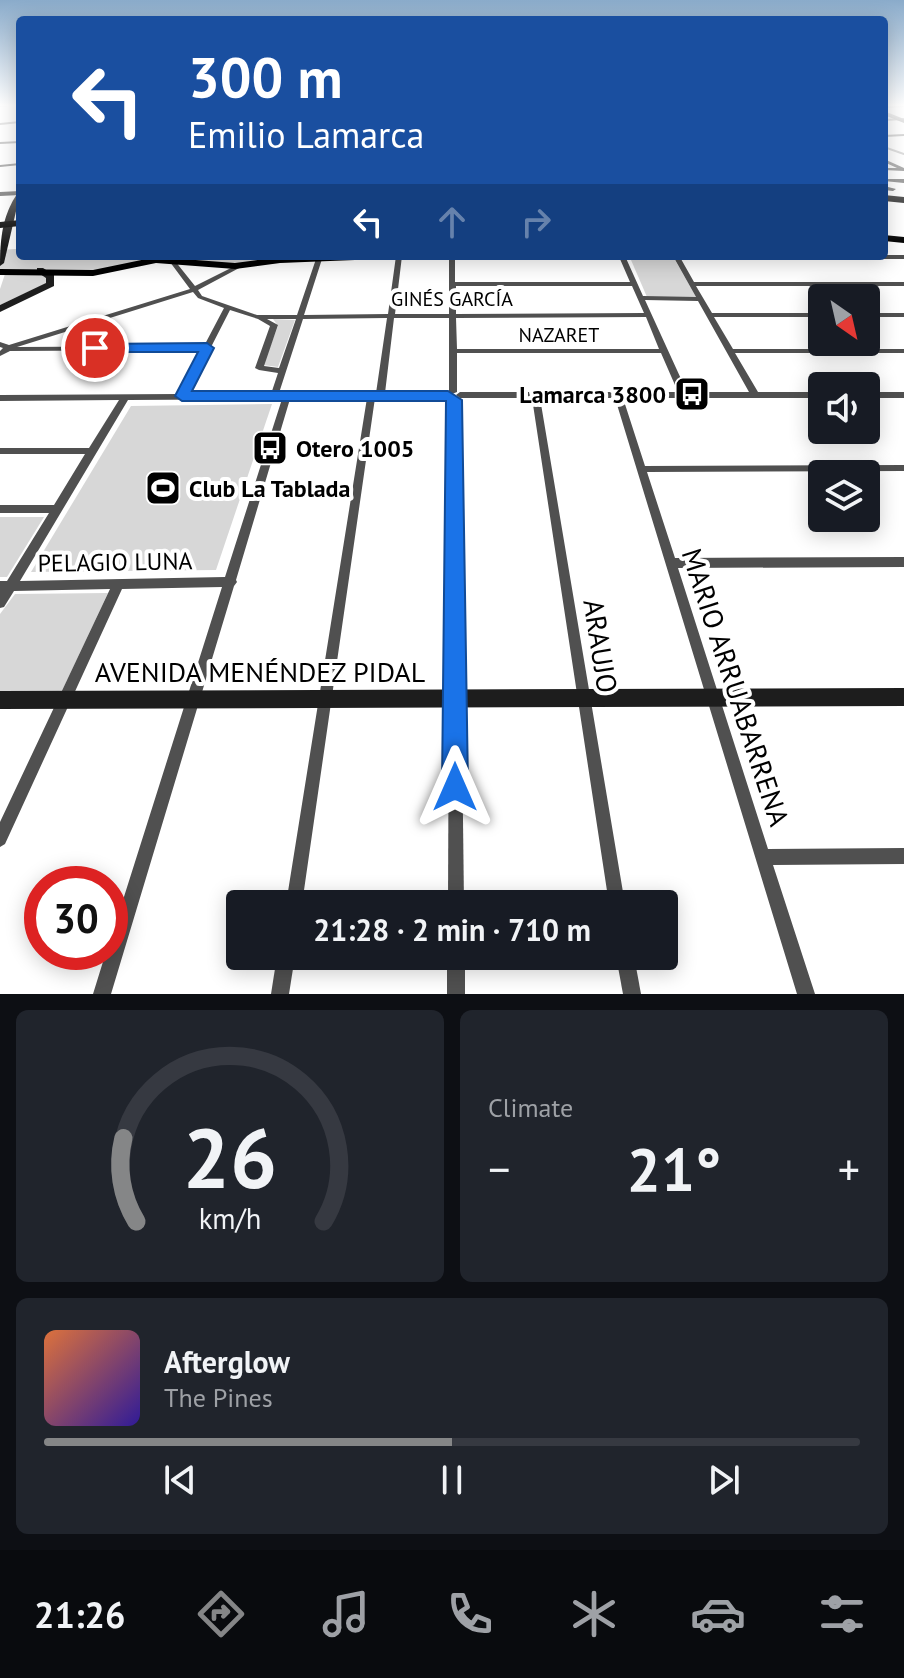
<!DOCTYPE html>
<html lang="en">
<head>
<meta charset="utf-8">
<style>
	:root { --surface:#171b24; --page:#20242c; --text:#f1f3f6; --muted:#9ea1a6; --line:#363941; --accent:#858687 }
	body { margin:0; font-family:"PT Sans",sans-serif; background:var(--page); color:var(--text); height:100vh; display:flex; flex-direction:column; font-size:30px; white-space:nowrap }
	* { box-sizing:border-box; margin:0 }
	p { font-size:26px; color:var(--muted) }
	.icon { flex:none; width:44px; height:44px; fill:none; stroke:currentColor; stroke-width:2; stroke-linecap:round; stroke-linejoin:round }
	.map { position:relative; height:994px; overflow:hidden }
	.details { display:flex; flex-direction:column; gap:16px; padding:16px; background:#0d0f14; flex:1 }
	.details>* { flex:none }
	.top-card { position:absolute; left:16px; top:16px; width:872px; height:244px; border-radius:8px; box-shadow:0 4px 20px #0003; background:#1a4fa0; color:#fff; overflow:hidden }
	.needle { width:52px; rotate:146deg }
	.buttons { position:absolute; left:808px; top:284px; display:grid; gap:16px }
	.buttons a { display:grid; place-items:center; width:72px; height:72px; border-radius:8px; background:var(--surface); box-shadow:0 4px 20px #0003; font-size:40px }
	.speed { position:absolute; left:24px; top:866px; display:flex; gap:16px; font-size:40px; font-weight:700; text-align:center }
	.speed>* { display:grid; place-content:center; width:104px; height:104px; border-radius:50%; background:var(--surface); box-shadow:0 4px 20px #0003; line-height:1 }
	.speed .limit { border:12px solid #d22; background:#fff; color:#111 }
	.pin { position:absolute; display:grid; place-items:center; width:68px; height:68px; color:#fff; margin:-34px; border:4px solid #fff; border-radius:50%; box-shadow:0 2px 8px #0007 }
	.me { position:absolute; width:88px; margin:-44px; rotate:0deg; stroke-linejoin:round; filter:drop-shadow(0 0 6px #0008) }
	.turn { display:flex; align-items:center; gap:28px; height:168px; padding:0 40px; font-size:36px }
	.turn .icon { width:104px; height:104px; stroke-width:2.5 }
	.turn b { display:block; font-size:56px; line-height:68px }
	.lanes { display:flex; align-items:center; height:76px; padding:0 40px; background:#0003; justify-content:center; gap:40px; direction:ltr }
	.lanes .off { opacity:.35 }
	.big { font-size:60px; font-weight:800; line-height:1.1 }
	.details .tile { flex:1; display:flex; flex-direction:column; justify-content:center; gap:12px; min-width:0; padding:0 28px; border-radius:12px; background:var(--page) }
	.details .dial { align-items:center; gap:0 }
	.dial svg { height:208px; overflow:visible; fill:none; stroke:var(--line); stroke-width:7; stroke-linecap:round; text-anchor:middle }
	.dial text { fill:var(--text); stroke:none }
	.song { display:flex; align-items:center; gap:24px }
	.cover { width:96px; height:96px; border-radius:12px; background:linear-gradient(135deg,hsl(20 70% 55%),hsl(250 70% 35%)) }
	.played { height:8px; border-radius:4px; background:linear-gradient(90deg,var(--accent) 50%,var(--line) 50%) }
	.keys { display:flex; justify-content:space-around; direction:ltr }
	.heat { display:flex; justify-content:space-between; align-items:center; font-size:44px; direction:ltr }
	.details .tiles { flex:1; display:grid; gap:16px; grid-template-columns:1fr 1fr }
	.tile:last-child { grid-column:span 2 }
	.trip { position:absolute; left:226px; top:890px; width:452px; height:80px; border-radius:8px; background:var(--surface); box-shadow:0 4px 20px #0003; font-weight:800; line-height:80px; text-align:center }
	.dock { display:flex; height:128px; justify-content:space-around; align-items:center; background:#090b0e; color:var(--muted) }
	.dock .icon { width:56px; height:56px }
	.dock .active { color:var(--accent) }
	.dock b { font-size:36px; color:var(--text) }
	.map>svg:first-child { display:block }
</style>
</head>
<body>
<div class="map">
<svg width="904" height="994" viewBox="0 0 904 994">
	<rect width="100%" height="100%" fill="#fff"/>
	<g fill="#d7d7d7">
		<polygon points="15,249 20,249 20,256 380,256 235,266 156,260 98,272 0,270 0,250"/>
		<polygon points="631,260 675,260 696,297 647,297"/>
		<polygon points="37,272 49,279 47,283 0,305 0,289 5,274"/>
		<polygon points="273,319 295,320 278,367 263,365 278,326"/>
		<polygon points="272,404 216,570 31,572 131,406"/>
		<polygon points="0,517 44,517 7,577 0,577"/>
		<polygon points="108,593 62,691 0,692 0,614 15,594"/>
	</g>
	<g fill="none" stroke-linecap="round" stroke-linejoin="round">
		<polyline stroke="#9e9e9e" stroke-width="2" points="884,147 904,154"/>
		<g fill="#505050" fill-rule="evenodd">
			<polygon points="0,105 17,105 0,107"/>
			<polygon points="904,105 904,107 884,108 884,106"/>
			<polygon points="904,118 904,120 884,121 884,119"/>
			<polygon points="20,121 20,123 0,125 0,123"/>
			<polygon points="904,134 904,136 884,137 884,135"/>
			<polygon points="20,141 20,143 0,144 0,142"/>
			<polygon points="884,159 904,168 904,171 884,170 884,168 897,168 884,162"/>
			<polygon points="20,163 20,165 0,167 0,165"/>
			<polygon points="884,179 904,179 904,183 884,181"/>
			<polygon points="884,186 896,189 893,191 884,190"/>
			<polygon points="20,191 20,195 0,196 0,192"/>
			<path d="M884,255H904V259H681L694,282H904V286H696L712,313H822V317H714L733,349H904V353H735L758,392H822V398H623L645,466L904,465V471L647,472L675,558L904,557V567L678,568L768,849L904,848V864L773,865L815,994H797L615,398H540L625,904H609L532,398H460L456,395L460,392H678L661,353H457V392L452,394L451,397L375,398L302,904H286L367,398L290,399L236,580L237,582L234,586L111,994H93L106,952H110V941L222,587L122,589L5,844L0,847V822L110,589L14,591L4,607L0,608V581H7L49,513H0V505H54L85,454H0V448H89L119,400L0,401V395L179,394L202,350L10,351L0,356V351L3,348L0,347V342L9,345L190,289L170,262L173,260L175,261L195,286L237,265H241V267L198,290L202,296L257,315H297L316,259L321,258L322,259L304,315L388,314L396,256H402L395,314H449V256H455V282H630L620,259L490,258L487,256H625L643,296L696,297L673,256ZM456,286H632L644,313L456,314ZM193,292L198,298L224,308L204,346L17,347ZM645,300L698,301L749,392H687ZM230,310L258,319L270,326L255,368L259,370L278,373L271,394H187ZM646,317L659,349H457L456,318ZM387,318L376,393H279L303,319ZM394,318H449V393H385ZM267,319H296L279,368L264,366L278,325ZM282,399L225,577L20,581L128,400Z"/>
			<rect x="866" y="313" width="38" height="4"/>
			<rect x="866" y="392" width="38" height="6"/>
			<polygon points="454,397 458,400 464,904 448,904 450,400"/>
			<polygon points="277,956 295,956 289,994 271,994"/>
			<rect x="447" y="956" width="18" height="38"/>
			<polygon points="616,956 634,956 641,994 623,994"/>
		</g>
		<g fill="#1d1d1d" fill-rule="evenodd">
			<polygon points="884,111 904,119 904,123 884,115"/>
			<path d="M17,194H20L4,263L0,266C0,240 2,216 17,194Z"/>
			<polygon points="37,268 43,268 54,275 54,286 0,312 0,305 46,283 46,278 37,272"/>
			<polygon points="904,688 904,706 0,709 0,691"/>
		</g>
		<g fill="#000" fill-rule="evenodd">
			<polygon points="884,195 904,197 904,203 884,201"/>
			<polygon points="20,220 20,226 0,228 0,222"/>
			<polygon points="884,235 904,237 904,243 884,241"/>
			<polygon points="385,256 380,259 280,263 235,269 156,263 93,276 0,275 0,269 93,270 156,257 235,263 280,257"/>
		</g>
	</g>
	<linearGradient id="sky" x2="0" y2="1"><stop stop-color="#8aabca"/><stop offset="0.43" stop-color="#fff"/><stop offset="1" stop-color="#fff" stop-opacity="0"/></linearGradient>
	<rect width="904" height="245" fill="url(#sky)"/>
	<polygon fill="#1a73e8" stroke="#114b97" stroke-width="2" points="207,343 214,348 192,391 448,391 462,400 468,787 464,796 455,800 445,796 442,787 446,401 182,401 175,396 198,352 95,352 88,348 95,344"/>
	<defs>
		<symbol id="bus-square" viewBox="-11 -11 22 22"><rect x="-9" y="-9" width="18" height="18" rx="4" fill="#000" stroke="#fff"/><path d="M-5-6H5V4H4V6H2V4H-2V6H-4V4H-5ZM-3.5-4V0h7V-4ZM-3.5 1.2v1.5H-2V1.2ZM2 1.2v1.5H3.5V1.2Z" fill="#fff"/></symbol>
		<symbol id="stadium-square" viewBox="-11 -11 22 22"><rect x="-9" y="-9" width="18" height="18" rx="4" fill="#000" stroke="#fff"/><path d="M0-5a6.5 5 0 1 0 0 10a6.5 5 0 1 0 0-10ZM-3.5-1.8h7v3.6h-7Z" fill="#fff"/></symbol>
	</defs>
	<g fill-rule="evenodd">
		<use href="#bus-square" x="672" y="374" width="40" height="40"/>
		<use href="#bus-square" x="250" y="428" width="40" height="40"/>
		<use href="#stadium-square" x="143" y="468" width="40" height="40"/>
	</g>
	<g text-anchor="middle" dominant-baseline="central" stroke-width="8" stroke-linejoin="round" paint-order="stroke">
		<g font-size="20" fill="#000" stroke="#fff">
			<text x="452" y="299">GINÉS GARCÍA</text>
			<text x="559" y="335">NAZARET</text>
		</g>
		<g font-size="24" font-weight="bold" fill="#000" stroke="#fff" text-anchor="start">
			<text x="666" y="394" text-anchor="end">Lamarca 3800</text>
			<text x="296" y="448">Otero 1005</text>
			<text x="189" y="488">Club La Tablada</text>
		</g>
		<g font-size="24" fill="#000" stroke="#fff">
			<text transform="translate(115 562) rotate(-1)">PELAGIO LUNA</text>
		</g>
		<g font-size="28" fill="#000" stroke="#fff">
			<text transform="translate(601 646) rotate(81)">ARAUJO</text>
			<text x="260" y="671">AVENIDA MENÉNDEZ PIDAL</text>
			<text transform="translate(736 687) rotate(72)">MARIO ARRUABARRENA</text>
		</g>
	</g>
</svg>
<div class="buttons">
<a><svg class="needle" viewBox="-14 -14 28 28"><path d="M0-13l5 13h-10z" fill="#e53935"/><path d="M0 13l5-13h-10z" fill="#9ea1a6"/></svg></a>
<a><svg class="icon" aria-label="sound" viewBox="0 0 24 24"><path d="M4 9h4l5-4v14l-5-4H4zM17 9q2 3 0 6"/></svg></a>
<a><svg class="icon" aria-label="layers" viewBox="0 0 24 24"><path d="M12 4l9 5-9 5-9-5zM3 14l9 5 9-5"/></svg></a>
</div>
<div class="speed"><div class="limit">30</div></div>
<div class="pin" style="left:95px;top:348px;background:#d93025"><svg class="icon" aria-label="arrive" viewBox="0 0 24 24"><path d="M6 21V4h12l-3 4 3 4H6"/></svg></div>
<svg class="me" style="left:455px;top:787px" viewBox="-20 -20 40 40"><path d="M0-17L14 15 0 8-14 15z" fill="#1a73e8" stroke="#fff" stroke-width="4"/></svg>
<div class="trip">21:28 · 2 min · 710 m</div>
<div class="top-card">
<div class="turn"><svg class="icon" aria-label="left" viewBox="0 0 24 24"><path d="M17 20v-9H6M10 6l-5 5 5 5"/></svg><div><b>300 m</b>Emilio Lamarca</div></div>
<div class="lanes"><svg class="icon" aria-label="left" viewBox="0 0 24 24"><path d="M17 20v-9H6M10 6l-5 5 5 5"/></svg><svg class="icon off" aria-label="ahead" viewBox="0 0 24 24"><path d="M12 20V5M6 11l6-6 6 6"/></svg><svg class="icon off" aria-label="right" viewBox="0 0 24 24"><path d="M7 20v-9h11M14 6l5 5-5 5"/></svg></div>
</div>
</div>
<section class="details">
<div class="tiles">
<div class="tile dial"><svg viewBox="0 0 100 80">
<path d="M14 69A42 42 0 1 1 86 69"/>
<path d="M14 69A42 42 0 0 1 9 37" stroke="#858687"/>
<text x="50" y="56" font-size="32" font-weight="700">26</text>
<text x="50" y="72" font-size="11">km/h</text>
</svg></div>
<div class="tile"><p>Climate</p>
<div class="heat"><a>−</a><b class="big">21°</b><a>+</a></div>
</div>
<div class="tile">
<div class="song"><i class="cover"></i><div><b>Afterglow</b><p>The Pines</p></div></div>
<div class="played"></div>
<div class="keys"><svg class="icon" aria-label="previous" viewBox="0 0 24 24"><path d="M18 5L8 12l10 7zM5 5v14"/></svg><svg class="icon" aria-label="pause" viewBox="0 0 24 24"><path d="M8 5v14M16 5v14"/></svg><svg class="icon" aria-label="next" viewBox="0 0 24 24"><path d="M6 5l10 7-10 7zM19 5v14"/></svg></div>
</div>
</div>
</section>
<nav class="dock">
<b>21:26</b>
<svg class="icon active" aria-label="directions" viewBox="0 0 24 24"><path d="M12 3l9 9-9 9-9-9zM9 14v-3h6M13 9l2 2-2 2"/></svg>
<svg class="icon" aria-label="music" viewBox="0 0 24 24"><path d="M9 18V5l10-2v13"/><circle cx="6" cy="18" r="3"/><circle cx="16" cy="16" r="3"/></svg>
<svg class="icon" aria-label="phone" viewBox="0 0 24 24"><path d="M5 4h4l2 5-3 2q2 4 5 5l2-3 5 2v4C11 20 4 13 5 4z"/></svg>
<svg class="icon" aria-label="climate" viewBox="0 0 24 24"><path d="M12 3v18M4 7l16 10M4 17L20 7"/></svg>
<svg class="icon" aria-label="car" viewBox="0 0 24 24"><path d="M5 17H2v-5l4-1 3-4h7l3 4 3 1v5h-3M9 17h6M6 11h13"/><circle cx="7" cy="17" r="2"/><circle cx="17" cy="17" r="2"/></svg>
<svg class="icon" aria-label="filters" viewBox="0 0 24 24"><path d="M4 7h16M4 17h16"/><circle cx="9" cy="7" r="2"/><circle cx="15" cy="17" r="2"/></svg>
</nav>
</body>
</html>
